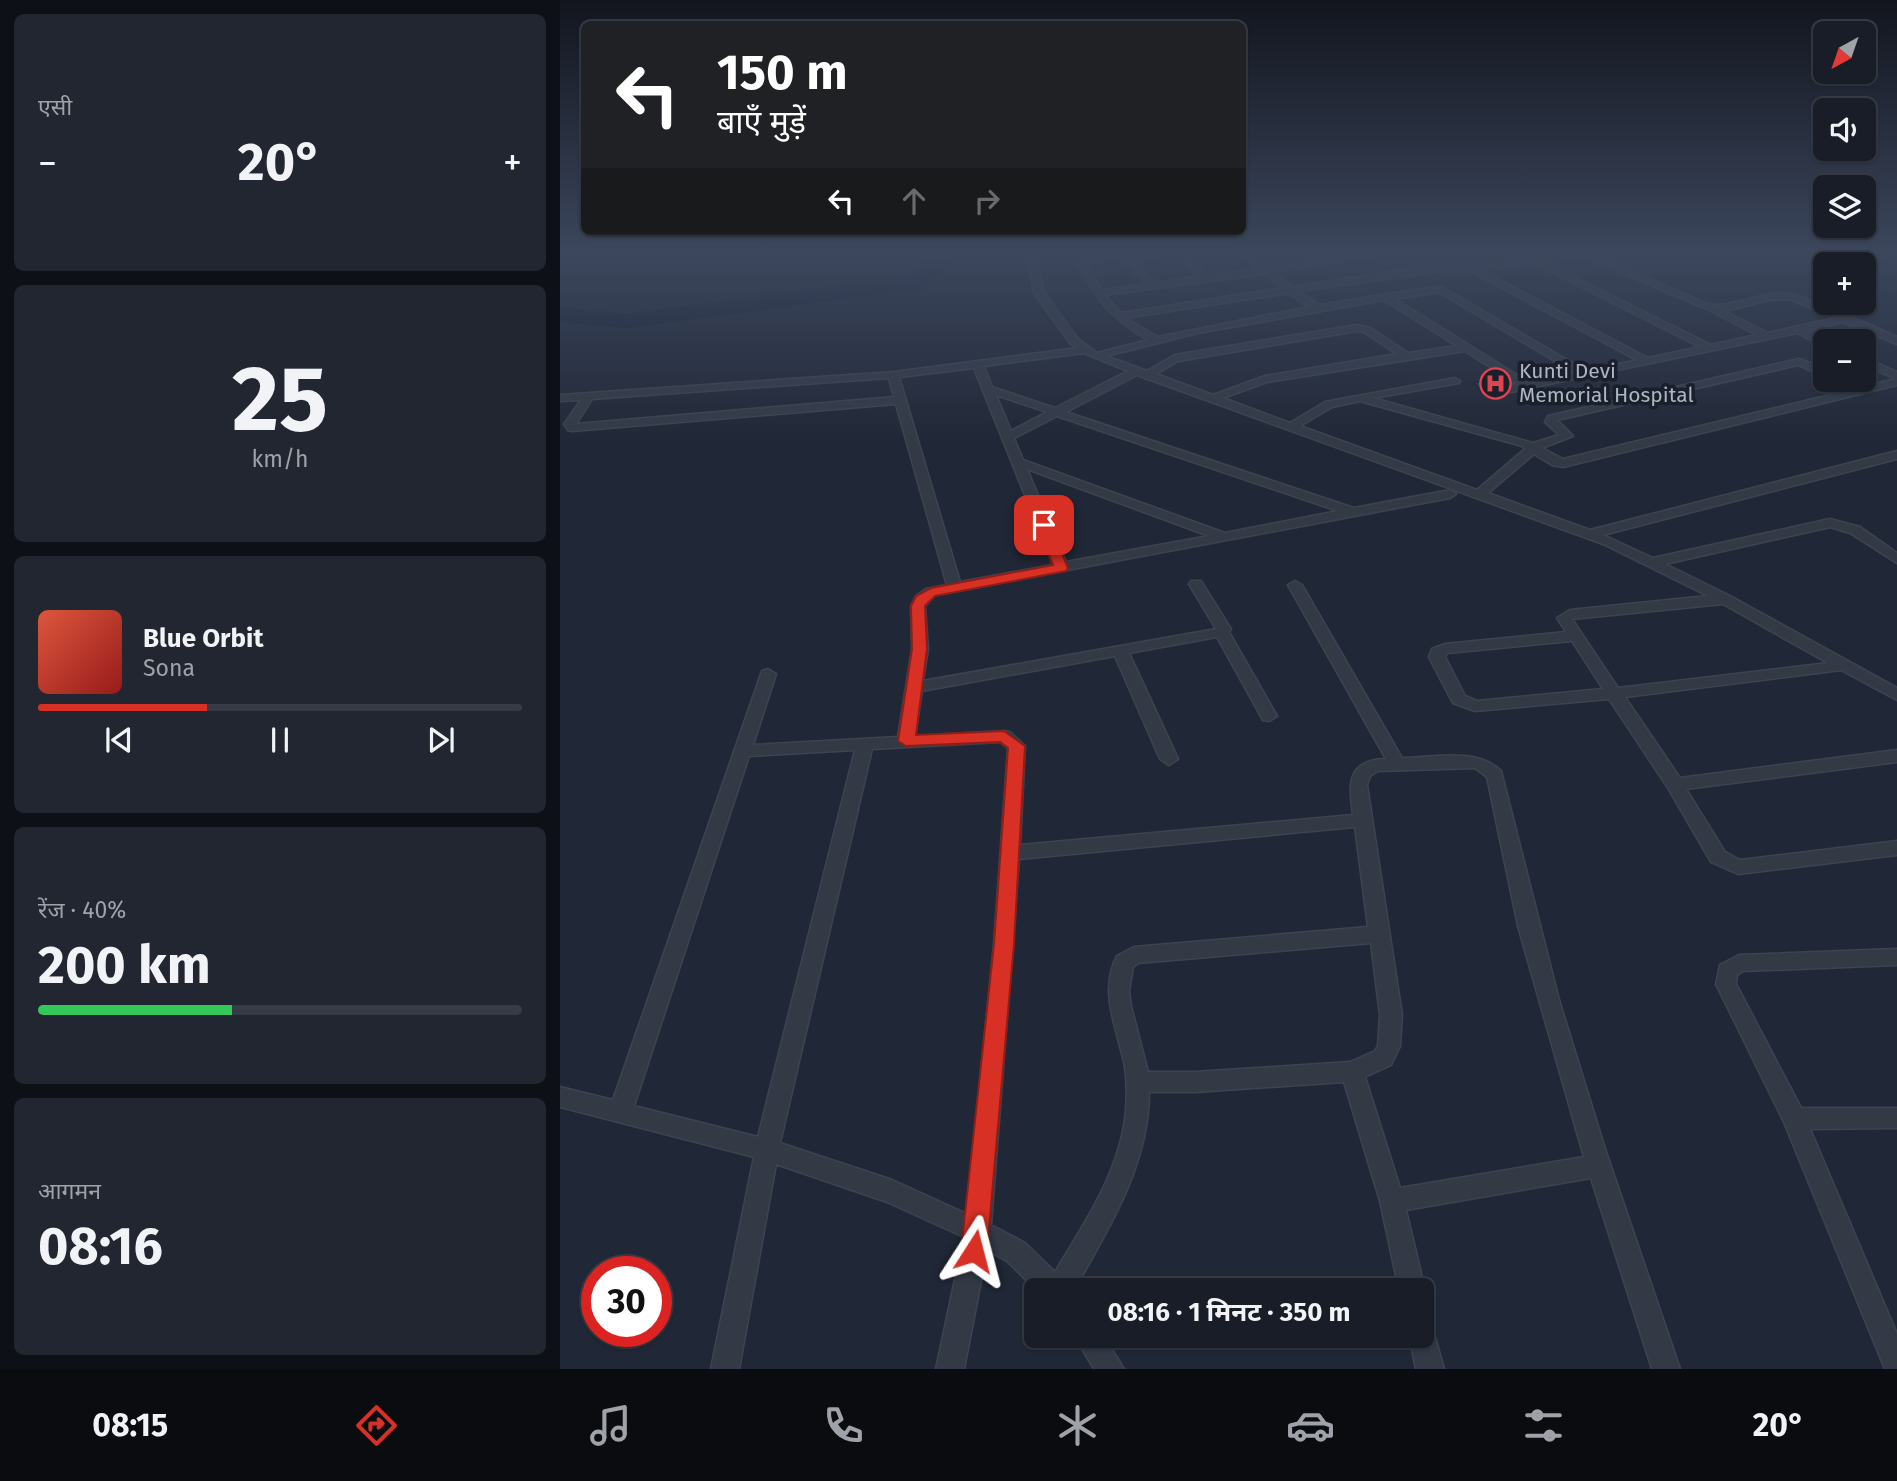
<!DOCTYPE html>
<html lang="hi">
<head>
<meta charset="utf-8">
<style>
	:root { --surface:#181d28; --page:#212630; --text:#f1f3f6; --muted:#9fa2a8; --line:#363b45; --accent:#d93025 }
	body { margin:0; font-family:"Fira Sans","Noto Sans Devanagari",sans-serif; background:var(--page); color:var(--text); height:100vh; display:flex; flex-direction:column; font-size:26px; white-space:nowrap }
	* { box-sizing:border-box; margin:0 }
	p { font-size:23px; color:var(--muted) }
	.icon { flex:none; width:38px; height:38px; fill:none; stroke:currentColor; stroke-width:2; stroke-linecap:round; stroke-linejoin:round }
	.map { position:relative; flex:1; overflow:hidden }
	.side { display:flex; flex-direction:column; gap:14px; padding:14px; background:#0d1016; width:560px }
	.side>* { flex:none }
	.hud { position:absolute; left:21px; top:21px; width:665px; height:214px; border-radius:10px; box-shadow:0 2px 5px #0004,0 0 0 2px var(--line); background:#202124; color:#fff; overflow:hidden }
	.needle { width:46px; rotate:220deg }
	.fabs { position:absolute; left:1253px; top:21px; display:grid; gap:14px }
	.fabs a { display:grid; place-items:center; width:63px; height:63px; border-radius:10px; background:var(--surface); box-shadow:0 2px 5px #0004,0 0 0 2px var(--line); font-size:35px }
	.speed { position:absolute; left:21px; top:1256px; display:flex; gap:14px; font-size:35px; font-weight:700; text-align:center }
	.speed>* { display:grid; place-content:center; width:91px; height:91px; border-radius:50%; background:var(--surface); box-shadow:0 2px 5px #0004,0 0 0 2px var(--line); line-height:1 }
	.speed .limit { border:10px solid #d22; background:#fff; color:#111 }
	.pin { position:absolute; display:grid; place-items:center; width:60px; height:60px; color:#fff; margin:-30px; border-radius:14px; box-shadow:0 4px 10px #0006 }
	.me { position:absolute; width:77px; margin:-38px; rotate:9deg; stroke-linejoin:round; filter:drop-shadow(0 0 5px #0008) }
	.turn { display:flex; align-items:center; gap:24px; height:147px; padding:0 21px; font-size:32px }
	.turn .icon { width:91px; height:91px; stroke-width:2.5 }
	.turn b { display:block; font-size:49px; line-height:60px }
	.lanes { display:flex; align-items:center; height:66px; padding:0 21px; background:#0003; justify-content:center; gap:35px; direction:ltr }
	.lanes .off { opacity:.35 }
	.big { font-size:52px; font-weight:700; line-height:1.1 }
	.side .tile { flex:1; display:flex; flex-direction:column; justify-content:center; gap:10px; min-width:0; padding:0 24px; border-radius:10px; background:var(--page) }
	.side .dial { align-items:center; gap:0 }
	.dial b { font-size:91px; line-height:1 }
	.song { display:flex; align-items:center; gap:21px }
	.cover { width:84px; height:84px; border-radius:10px; background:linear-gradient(135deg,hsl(10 70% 55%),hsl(0 70% 35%)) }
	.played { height:7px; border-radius:4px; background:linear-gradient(90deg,var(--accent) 35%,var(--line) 35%) }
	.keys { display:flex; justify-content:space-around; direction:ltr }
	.heat { display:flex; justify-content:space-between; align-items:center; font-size:38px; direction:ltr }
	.charge { height:10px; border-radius:5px; background:linear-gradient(90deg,#34c759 40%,var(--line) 0) }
	.trip { position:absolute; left:464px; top:1278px; width:410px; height:70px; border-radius:10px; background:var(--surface); box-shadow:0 2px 5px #0004,0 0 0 2px var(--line); font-weight:700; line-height:70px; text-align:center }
	.menu { display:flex; height:112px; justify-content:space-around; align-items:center; background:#0a0c10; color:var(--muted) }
	.menu .icon { width:49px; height:49px }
	.menu .current { color:var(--accent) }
	.menu b { font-size:32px; color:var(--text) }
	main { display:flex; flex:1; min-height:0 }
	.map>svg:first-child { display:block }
</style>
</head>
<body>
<main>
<section class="side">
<div class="tile"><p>एसी</p>
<div class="heat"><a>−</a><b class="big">20°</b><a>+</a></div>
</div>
<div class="tile dial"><b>25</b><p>km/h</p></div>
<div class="tile">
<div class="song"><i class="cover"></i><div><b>Blue Orbit</b><p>Sona</p></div></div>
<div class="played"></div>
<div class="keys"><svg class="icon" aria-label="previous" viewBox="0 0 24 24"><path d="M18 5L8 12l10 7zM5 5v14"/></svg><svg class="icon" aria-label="pause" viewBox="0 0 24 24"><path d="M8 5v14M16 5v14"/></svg><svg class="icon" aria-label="next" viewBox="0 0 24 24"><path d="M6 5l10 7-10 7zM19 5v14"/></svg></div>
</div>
<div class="tile"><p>रेंज · 40%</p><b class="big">200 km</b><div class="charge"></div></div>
<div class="tile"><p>आगमन</p><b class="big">08:16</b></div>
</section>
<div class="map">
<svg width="1337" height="1369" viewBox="0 0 1337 1369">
	<rect width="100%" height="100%" fill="#202736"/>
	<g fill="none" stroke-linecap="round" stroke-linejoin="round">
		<polygon fill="#141e32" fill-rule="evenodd" points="380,253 403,253 363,288 355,290 66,328 0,322 0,308 66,314 349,277"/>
	</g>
	<polygon fill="#323b4d" stroke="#1b212d" stroke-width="2" points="946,375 960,384 926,392 913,383"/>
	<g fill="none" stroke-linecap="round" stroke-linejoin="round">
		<defs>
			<g id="minor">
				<path d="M467,253H475L484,293L518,339L537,353L588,340C549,317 538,301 517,261L552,253L569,256L610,253L574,261L595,283L638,277L614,253H623L647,276L698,269L679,253H689L707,268L807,253H830L713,272L733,287L854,268L928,265L1005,253H1031L1147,304C1173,308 1196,294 1221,293C1243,292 1313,327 1337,337V344L1283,322L1247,331L1267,341L1265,347L1237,333L951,392L947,391V387L957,384L905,351L707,382L663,398L730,423L765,402L895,378L900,381L899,383L813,398L973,443L999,435L985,422L988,416L1239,359L1265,369V376L1238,365L997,420L1013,436L982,448L1003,459L1295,389L1277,380H1291L1306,386L1336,379L1304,365V358L1337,372V385L1003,467L992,465L974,454L928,493L1030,530L1337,451V459L1043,535L1093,558L1270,519L1300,527L1337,553V563L1290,533L1270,527L1105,564L1170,596L1337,688V700L1281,670L1065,697L1120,778L1337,750V762L1126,789L1165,852L1180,860L1337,841V855L1178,874L1151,862L1108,788L1049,699L915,711L893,703L869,657L872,649L885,644L1006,632L997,618L1010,610L1148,596L1043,544L577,375L506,412L794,508L890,490L896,494L890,498L375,595L365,606L368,649L363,681L656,629L629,584L631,581H641L671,629L669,632L717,716L709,721L703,720L657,637L569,653L618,759L609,765L600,759L555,656L362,691L355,736L444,731L450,732L465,746L460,845L793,815C789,784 786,760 826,759L728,585L735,581L742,585L842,758C874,758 917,747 941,771L999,1000L1045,1149L1120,1369H1092L1031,1178L846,1210L865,1290L861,1299V1290H839L820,1201L784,1082L635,1092H589C589,1165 549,1228 514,1290H476L447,1261L427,1250L404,1369H376L404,1237L327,1202L216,1164L179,1369H151L194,1157L0,1107V1087L53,1100L202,671L208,669L216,674L193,745L338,737L352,649L351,606L356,596L366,589L387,585L336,404L12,431L8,430L4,424L21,400L0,401V395L334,372L517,348L510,343L474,293ZM1022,256L1149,310L1197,335L1151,345L984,262ZM556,258L565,261L586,284L541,290L526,263ZM974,263L1140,347L1088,358L922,271ZM882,271H910L1077,360L1026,371L880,286L759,305L739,291ZM703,274L723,288L561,313L545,295ZM879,292L1015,373L968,382L835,299ZM729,293L749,307L598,337L565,318ZM1230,299L1275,318L1208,333L1164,311L1210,300ZM824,300L897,346L848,353L810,328L797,325L615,355L587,371L546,356L638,333ZM797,331L804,332L837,354L705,376L653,395L596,374L618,361ZM524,353L568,371L495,408L432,387L424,366ZM414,368L493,565L400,582L339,377ZM329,378L334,397L16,424L32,399ZM436,395L487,412L451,431ZM800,401L962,446L965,449L917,490L740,426L772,407ZM497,416L778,511L665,533L463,460L454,438ZM467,469L649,536L506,562ZM1163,604L1268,663L1058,688L1012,619ZM1012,641L1043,689L917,701L905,696L885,657L887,653ZM440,742L448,748L434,944L407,1214L332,1180L220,1143L312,749ZM295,750L198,1137L74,1106L189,756ZM915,768L927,777L958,926L1024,1157L840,1188L805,1077L831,1065L840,1046L842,1015L807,785L810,776L818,771ZM795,827L808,927L574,947L557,956C538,992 558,1030 565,1067C567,1081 567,1096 566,1110C561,1170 525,1222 495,1272L465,1243L431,1225L459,859ZM811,943L820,1015L818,1046L815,1051L790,1062L635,1072H588L571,1006L569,991L573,967L578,963Z"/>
				<polygon points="1337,949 1337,965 1183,971 1177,975 1176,984 1241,1108 1337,1108 1337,1128 1250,1129 1337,1334 1337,1369 1325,1369 1224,1122 1156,984 1160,965 1179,955"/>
				<polygon points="861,1316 870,1320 884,1369 856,1369 849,1335 861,1335"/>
				<polygon points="514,1335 543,1335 564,1369 534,1369"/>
			</g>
		</defs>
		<use href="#minor" stroke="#3d4350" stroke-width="3"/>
		<use href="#minor" fill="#333a46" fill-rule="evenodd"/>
	</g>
	<linearGradient id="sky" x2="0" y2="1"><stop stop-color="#12151e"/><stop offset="0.57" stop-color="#3c475d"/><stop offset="1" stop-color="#3c475d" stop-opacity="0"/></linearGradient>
	<rect width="1337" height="445" fill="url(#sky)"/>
	<polygon fill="#d93025" stroke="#8d1f18" stroke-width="2" points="484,521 490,525 508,568 506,571 375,596 365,606 367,649 356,735 444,731 465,746 454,944 427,1251 423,1260 414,1263 405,1260 401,1251 434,944 448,748 440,742 346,746 338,741 352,649 351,606 356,596 371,588 493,565 477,525"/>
	<defs>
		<symbol id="hospital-ring" viewBox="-11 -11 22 22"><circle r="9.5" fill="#191f2b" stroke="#e0444e" stroke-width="1.5"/><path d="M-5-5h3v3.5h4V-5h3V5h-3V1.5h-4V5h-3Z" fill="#e0444e"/></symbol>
	</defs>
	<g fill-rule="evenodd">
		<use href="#hospital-ring" x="918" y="366" width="35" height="35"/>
	</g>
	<g text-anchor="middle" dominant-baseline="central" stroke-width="7" stroke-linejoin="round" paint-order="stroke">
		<g font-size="21" fill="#adb4c3" stroke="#191f2b" text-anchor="start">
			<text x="959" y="371">Kunti Devi<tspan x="959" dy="24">Memorial Hospital</tspan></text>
		</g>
	</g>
</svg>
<div class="fabs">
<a><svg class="needle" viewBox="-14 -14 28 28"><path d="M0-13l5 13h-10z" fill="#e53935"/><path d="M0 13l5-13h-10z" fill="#9fa2a8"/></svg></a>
<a><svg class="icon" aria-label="sound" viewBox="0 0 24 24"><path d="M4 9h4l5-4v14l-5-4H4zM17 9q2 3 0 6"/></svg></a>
<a><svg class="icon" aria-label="layers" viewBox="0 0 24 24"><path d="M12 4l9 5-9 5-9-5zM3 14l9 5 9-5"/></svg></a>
<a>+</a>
<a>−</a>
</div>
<div class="speed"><div class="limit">30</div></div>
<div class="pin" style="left:484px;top:525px;background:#d93025"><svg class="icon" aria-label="arrive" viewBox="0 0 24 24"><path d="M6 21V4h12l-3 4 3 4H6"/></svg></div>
<svg class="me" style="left:414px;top:1251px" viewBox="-20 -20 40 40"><path d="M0-17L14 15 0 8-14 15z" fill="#d93025" stroke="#fff" stroke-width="4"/></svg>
<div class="trip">08:16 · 1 मिनट · 350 m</div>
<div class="hud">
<div class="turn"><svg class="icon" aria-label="left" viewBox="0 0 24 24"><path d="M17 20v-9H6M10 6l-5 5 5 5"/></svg><div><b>150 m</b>बाएँ मुड़ें</div></div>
<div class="lanes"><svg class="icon" aria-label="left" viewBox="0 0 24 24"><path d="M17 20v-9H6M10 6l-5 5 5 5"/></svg><svg class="icon off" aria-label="ahead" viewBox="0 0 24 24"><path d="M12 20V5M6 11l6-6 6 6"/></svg><svg class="icon off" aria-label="right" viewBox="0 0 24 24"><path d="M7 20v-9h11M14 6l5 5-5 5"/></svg></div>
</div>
</div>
</main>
<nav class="menu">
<b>08:15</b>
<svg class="icon current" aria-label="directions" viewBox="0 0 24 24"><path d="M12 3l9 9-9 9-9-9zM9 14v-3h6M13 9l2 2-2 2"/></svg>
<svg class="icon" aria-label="music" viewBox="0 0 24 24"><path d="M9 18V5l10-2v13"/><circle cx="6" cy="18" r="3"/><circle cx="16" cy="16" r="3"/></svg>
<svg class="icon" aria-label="phone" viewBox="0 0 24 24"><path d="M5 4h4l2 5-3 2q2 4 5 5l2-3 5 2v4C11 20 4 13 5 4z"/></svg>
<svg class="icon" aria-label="climate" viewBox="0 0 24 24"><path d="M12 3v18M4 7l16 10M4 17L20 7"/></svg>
<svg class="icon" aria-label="car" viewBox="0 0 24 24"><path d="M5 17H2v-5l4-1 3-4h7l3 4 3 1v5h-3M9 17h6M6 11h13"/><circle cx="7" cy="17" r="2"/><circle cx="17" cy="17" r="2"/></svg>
<svg class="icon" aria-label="filters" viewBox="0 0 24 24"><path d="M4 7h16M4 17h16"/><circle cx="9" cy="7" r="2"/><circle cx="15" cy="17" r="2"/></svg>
<b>20°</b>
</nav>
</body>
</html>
